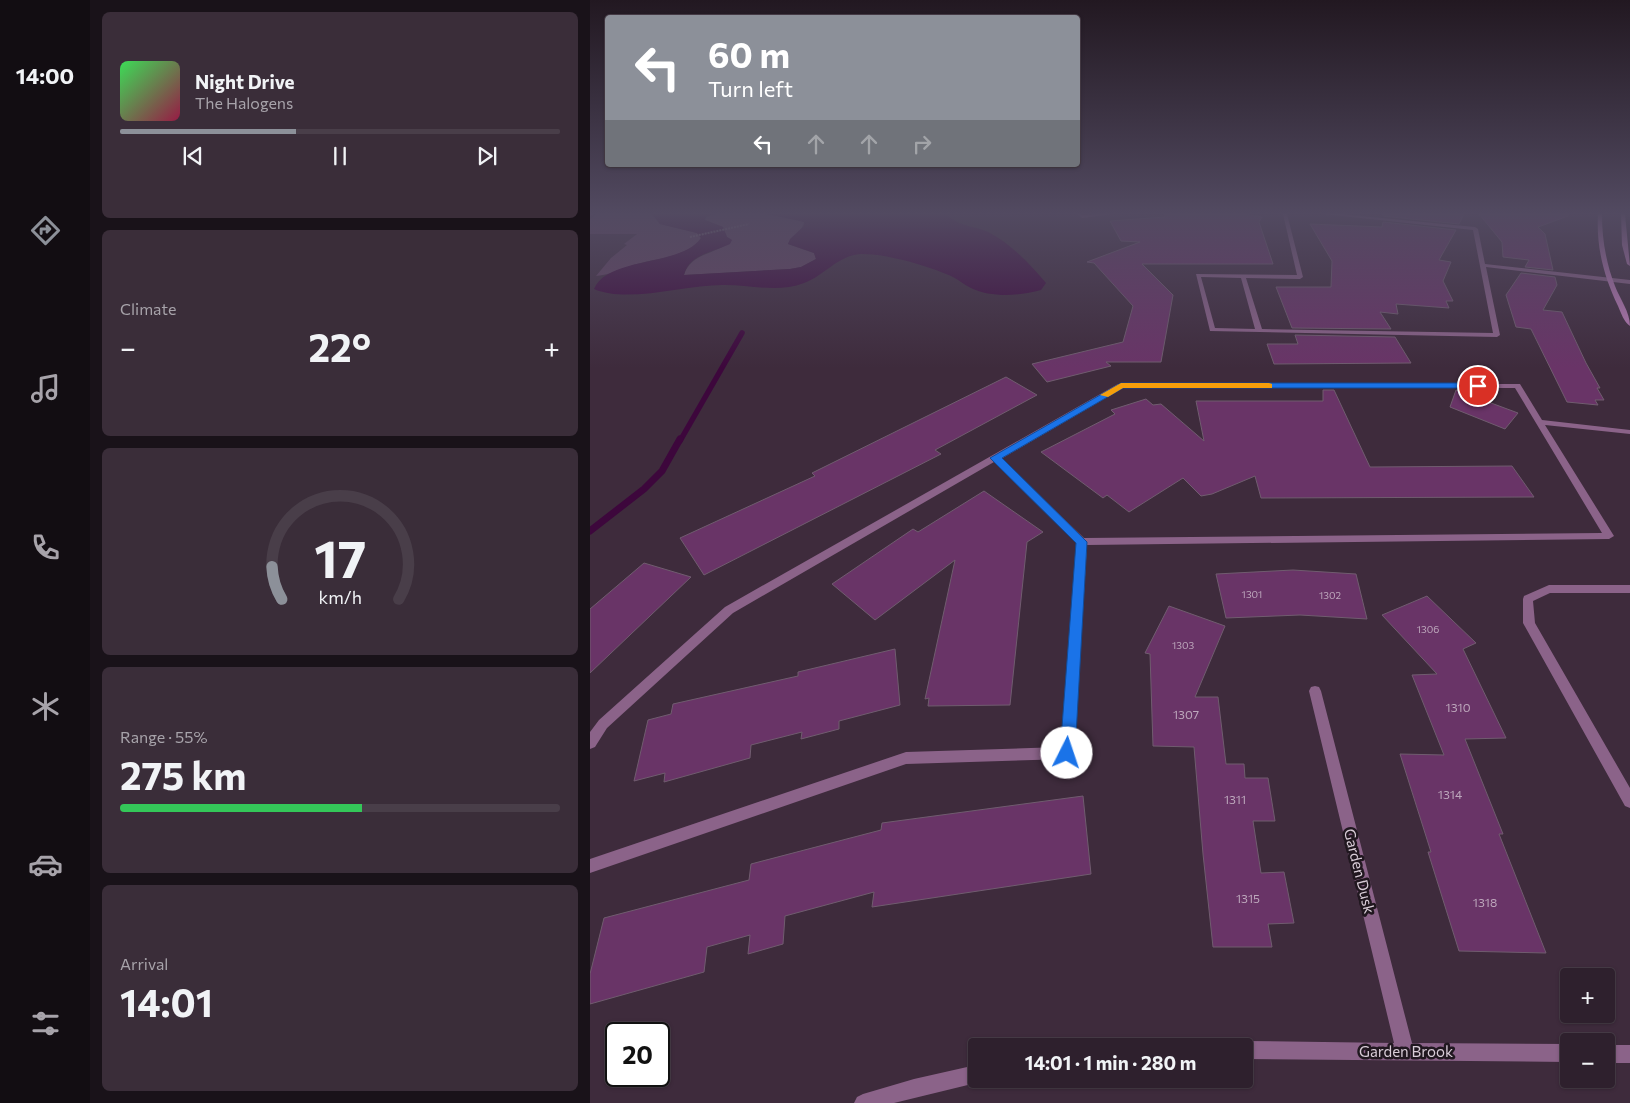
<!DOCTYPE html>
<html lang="en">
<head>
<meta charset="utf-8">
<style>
	:root { --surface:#2e202d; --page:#3a2d39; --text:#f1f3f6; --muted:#a7a3aa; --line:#493e49; --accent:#8c9099 }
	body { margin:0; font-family:Commissioner,sans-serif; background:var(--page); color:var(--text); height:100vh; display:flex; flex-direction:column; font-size:19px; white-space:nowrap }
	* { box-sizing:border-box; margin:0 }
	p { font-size:16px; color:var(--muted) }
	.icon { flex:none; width:28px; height:28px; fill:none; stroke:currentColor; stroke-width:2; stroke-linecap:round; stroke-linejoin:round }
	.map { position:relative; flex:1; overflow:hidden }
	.sheet { display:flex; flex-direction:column; gap:12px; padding:12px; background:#191219; width:500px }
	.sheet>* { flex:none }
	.guide { position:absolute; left:15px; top:15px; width:475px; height:152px; border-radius:5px; box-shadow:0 1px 4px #0004,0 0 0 1px var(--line); background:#8c9099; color:#fff; overflow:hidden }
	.tools { position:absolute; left:970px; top:968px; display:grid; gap:10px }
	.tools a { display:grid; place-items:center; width:55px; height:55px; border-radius:5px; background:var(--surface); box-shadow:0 1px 4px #0004,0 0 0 1px var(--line); font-size:25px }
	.speed { position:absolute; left:15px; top:1022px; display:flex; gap:10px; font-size:25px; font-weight:700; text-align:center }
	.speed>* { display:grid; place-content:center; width:65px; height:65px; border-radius:50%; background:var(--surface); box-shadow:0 1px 4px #0004,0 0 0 1px var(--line); line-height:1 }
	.speed .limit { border:2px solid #111; border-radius:8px; background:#fff; color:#111 }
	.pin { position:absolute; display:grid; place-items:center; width:42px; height:42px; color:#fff; margin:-21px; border:2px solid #fff; border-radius:50%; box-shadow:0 1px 5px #0007 }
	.me { position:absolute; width:55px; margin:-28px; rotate:4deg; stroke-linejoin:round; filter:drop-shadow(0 0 4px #0008) }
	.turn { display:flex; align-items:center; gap:18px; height:105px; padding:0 20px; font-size:22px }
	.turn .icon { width:65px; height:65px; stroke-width:2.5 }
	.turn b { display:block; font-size:35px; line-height:42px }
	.lanes { display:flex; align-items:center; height:48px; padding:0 20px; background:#0003; justify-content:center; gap:25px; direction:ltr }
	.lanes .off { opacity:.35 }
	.big { font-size:38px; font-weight:700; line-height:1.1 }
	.sheet .card { flex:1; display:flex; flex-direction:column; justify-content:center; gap:8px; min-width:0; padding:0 18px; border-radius:8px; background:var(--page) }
	.sheet .dial { align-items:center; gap:0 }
	.dial svg { height:130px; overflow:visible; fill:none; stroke:var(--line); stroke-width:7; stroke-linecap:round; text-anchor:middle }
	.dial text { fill:var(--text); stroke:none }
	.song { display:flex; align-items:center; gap:15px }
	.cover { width:60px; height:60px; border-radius:8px; background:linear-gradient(135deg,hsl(130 70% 55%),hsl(340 70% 35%)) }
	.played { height:5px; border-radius:2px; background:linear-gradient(90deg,var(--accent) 40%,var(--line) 40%) }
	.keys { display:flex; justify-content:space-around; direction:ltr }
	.heat { display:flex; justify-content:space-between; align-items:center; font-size:28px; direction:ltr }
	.charge { height:8px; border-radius:4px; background:linear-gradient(90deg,#34c759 55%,var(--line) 0) }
	.trip { position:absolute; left:378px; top:1038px; width:285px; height:50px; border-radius:5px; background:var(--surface); box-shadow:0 1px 4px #0004,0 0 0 1px var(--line); font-weight:700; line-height:50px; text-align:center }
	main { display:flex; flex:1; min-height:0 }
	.tab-bar { display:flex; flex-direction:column; width:90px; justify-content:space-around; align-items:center; background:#120d12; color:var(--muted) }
	.tab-bar .icon { width:35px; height:35px }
	.tab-bar .on { color:var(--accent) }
	.tab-bar b { font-size:22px; color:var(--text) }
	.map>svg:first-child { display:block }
</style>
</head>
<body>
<main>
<nav class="tab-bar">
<b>14:00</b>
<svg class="icon on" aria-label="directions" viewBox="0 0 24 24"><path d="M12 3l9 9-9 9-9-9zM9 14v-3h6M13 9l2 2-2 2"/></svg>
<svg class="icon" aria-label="music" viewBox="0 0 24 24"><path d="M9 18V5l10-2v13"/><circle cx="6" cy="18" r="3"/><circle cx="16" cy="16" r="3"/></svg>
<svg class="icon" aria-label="phone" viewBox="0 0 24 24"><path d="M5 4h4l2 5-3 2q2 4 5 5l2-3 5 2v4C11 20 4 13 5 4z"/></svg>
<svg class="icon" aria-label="climate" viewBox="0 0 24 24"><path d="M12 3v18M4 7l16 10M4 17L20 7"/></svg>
<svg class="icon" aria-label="car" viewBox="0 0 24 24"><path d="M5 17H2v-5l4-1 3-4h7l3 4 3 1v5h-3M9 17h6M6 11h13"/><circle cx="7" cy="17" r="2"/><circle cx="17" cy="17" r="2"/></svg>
<svg class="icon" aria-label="filters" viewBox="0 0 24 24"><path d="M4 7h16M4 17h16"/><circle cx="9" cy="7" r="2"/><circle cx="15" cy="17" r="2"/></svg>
</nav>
<section class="sheet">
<div class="card">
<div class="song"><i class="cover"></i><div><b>Night Drive</b><p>The Halogens</p></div></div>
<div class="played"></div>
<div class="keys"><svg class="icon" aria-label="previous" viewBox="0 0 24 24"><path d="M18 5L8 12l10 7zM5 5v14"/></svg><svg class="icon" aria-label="pause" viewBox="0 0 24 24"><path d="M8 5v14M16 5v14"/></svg><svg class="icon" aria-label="next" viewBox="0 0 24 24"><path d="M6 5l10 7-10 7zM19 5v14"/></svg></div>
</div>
<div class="card"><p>Climate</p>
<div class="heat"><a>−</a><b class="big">22°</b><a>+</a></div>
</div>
<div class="card dial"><svg viewBox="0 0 100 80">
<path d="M14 69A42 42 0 1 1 86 69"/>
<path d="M14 69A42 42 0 0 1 8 49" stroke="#8c9099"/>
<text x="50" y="56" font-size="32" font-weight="700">17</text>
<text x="50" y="72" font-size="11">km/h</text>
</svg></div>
<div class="card"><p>Range · 55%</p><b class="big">275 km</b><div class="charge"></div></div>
<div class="card"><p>Arrival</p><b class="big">14:01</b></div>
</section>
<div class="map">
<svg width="1040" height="1103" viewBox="0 0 1040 1103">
	<rect width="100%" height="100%" fill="#3e2b3c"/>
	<g fill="#654463">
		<path d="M7,214H62L70,224L107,233L111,238C98,257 68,258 47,264C33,268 21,275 6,276L21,258L37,245L34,244L47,234H0V219Z"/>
		<path d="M125,214H177L210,220L214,222C213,231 202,236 198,244L224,253L226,259L211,267L200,269L94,275C101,252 127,255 142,240L137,237L133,227L115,220L114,218Z"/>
	</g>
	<path fill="#3d073c" d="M62,214H125L117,216L115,220L133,227L137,237L142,240L140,244C124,252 99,254 94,275L200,269L211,267L226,259L224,253L198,244L200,239L214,226V222L177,214H357C369,228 385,225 400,233C421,244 441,265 456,283L451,290C429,296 402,298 381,288C374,285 368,279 361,276C338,266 295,253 270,254C247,256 234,276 214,283C188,293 161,285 135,285C97,284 38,304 4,289C18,256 91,267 111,238L107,233L70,224Z"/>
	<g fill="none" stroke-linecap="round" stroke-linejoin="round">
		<polyline stroke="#3d073c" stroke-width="5.5" points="90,441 152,333"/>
		<polyline stroke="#3d073c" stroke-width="7" points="0,531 54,489 72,471 90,439"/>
	</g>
	<g fill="#693467" stroke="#705c6f">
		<polygon points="575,214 653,214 672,217 669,222 683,264 552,264 583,295 571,362 516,362 521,366 457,382 442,364 533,342 543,306 504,263 497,262 550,242 531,241 520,221 575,217"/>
		<polygon points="793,214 874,214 869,224 793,216"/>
		<polygon points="889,214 978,214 978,216 948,227 955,234 963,270 935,267 939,260 913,257 912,242"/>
		<polygon points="793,222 866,230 849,260 861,262 853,281 863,301 856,301 859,308 806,304 808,314 790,312 801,329 702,328 686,287 741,287 742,261 720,224 792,227"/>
		<polygon points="931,273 965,277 967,285 953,310 972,312 996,363 1010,388 1007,388 1014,400 1005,400 1008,405 977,402 941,329 926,327 916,295"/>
		<polygon points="705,335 805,337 821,363 684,364 677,344 708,344"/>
		<polygon points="416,377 447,395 345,450 351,454 114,575 90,538 225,476 222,473"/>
		<polygon points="733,390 744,390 780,467 922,466 944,497 671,498 665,476 622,494 611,496 593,478 539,512 517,495 513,498 451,452 525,414 521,410 556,399 563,405 571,404 614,441 606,401 733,401"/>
		<polygon points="866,390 928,413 915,429 860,407"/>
		<polygon points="394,491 453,532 437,542 420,705 338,706 339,698 335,699 365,560 285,620 242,584 323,529 328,532"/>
		<polygon points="54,563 101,577 0,673 0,609"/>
		<polygon points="703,570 766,574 777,619 710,615 636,618 626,574"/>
		<polygon points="837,596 886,643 873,649 916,738 875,739 913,834 909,834 956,953 869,951 838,852 841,852 810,754 854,755 822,675 847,674 792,615"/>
		<polygon points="579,606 635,626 605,697 628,697 636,764 654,764 655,778 678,778 685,821 663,821 671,873 694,872 704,923 678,924 682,947 623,947 613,854 604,747 563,746 560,654 555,653"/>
		<polygon points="305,649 310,705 249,721 249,729 211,739 212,732 161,745 160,758 74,782 75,773 44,781 58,720 81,714 83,704 208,676 208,672"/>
		<polygon points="493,796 501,874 282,907 284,892 195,916 193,944 158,954 160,935 117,947 114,972 0,1004 0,974 14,918 159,880 161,864 291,830 292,823"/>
	</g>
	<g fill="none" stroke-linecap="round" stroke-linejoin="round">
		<polyline stroke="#80707e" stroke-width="2" stroke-dasharray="2 1" stroke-linecap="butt" points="100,237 159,224"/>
		<g fill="#8b6389" fill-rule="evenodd">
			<polygon points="487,214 493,215 523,214 492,218"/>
			<path d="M693,214H697L713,277L710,279L656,278L672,329L903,333L883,230L733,214H750L885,227L888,229L895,264L1040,280V284L896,267L910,335L907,337L620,331L606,274L707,275ZM611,277L651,278L665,329L625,328Z"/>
			<path d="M528,384H930L952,420L1040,430V434L955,425L1024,536L1019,539L497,545L484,753L482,757L477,759L316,764L0,873V859L316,752L471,747L487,543L404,462L143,613L17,728L5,747L0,749V732L9,720L135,607ZM533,388H925L1012,533L494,538L411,459Z"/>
			<polygon points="959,585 1040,585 1040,593 960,593 943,601 945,623 1040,788 1040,808 1035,806 933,623 933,599 934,596"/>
		</g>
		<g fill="#8b6389" fill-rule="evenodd">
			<polygon points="0,214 3,214 0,216"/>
			<polygon points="725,686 729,687 731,691 822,1043 979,1044 979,1062 654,1059 654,1046 647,1046 648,1044 654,1041 804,1043 719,691 721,687"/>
			<rect x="1016" y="1045" width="24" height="18"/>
			<polygon points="386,1065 386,1079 393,1079 386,1083 304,1103 264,1103 267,1097 273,1094 324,1079"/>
		</g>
		<g fill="#bd7db9" fill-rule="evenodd">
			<path d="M1008,214H1012C1012,239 1016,263 1025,286C1030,299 1040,312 1040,326C1034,322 1031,313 1028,306C1014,277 1006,247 1008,214Z"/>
			<polygon points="1031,214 1035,214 1040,266 1037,264 1032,245"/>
		</g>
	</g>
	<linearGradient id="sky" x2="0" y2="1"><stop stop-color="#221821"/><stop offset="0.58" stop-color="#524a61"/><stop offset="1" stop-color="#524a61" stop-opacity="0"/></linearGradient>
	<rect width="1040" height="368" fill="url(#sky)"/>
	<polygon fill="#1a73e8" stroke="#114b97" points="531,383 888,383 892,386 888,388 533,388 412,458 497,542 485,753 482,758 477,760 472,758 470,753 486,543 400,458"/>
	<polygon fill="#f59e0b" points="679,383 682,384 682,388 533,388 518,397 510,395 531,383"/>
	<g text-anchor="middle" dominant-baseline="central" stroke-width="5" stroke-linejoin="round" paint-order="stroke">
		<g font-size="10" fill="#bda7bc">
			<text x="662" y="594">1301</text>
			<text x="740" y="595">1302</text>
			<text x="838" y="629">1306</text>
			<text x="593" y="645">1303</text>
		</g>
		<g font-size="12" fill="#bda7bc">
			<text x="868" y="707">1310</text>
			<text x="596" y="714">1307</text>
			<text x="860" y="794">1314</text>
			<text x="645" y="799">1311</text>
			<text x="658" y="898">1315</text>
			<text x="895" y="902">1318</text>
		</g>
		<g font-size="15" fill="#d9cdd8" stroke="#20171f">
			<text transform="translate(770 871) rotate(76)">Garden Dusk</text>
			<text x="816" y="1051">Garden Brook</text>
		</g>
	</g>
</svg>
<div class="tools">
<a>+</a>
<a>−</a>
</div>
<div class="speed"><div class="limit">20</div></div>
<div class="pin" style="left:888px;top:386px;background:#d93025"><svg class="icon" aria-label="arrive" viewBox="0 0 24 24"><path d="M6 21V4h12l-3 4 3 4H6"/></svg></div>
<svg class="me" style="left:477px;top:753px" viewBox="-20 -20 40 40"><circle r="19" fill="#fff"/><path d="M0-13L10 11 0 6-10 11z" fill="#1a73e8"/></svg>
<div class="trip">14:01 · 1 min · 280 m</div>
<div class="guide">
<div class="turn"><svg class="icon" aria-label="left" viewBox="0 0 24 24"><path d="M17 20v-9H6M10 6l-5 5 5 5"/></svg><div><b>60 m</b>Turn left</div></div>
<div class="lanes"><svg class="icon" aria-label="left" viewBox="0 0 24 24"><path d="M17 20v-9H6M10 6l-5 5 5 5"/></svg><svg class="icon off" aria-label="ahead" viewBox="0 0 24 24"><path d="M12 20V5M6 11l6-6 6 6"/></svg><svg class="icon off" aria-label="ahead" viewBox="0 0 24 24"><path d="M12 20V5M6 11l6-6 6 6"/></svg><svg class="icon off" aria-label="right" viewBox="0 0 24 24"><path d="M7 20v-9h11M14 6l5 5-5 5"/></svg></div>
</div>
</div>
</main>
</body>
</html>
